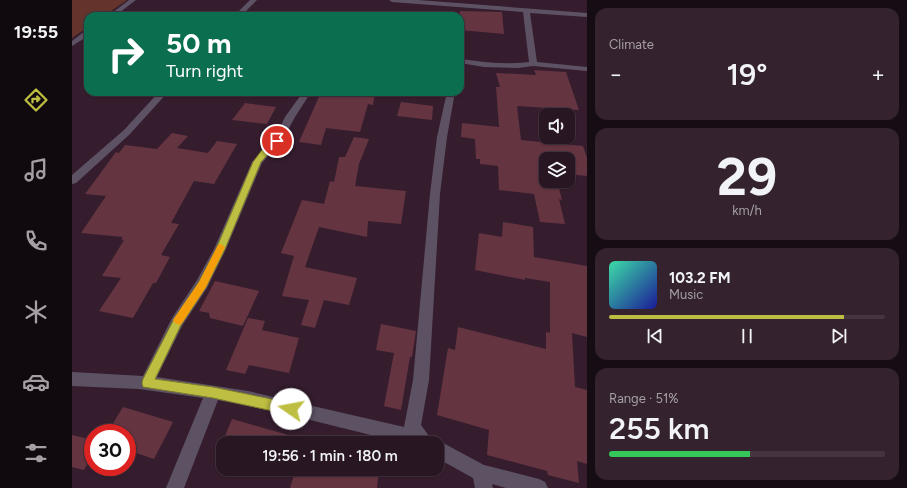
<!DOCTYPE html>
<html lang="en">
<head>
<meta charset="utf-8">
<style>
	:root { --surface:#281622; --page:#34232f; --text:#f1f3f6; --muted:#a59fa5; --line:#443540; --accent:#bebf42 }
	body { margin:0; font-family:Figtree,sans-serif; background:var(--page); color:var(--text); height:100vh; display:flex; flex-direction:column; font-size:15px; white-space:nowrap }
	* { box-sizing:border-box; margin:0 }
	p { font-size:13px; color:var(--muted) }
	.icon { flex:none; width:22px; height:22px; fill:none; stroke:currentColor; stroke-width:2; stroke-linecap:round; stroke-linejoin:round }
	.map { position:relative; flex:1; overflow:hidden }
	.details { display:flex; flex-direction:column; gap:8px; padding:8px; background:#160c13; width:320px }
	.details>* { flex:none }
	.hud { position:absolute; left:12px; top:12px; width:380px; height:84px; border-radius:12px; box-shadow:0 1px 3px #0004,0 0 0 1px var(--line); background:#0b6e4f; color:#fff; overflow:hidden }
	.controls { position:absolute; left:467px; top:108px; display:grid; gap:8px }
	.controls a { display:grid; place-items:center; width:36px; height:36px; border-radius:8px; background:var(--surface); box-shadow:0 1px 3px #0004,0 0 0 1px var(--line); font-size:20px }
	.speed { position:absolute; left:12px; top:424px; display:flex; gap:8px; font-size:20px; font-weight:700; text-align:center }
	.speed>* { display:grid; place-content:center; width:52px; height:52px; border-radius:50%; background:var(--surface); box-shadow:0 1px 3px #0004,0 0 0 1px var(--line); line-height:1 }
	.speed .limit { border:6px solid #d22; background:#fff; color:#111 }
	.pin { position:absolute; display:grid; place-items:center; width:34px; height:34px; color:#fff; margin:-17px; border:2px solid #fff; border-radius:50%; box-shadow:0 1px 4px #0007 }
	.me { position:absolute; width:44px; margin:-22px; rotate:282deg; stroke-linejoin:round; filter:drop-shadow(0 0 3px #0008) }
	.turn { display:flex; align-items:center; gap:14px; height:84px; padding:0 16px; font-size:18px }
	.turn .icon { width:52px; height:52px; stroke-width:2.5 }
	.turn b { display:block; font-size:28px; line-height:34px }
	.big { font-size:30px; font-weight:600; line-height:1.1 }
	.details .widget { flex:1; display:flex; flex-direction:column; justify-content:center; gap:6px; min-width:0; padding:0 14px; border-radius:12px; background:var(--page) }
	.details .dial { align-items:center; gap:0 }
	.dial b { font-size:52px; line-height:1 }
	.song { display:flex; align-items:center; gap:12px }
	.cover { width:48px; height:48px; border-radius:6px; background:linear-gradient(135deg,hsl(160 70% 55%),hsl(240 70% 35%)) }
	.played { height:4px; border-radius:2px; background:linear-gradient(90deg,var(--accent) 85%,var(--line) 85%) }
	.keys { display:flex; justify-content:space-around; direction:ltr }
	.heat { display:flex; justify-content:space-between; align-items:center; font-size:22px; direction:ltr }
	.charge { height:6px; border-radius:3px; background:linear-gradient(90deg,#34c759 51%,var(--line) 0) }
	.trip { position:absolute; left:144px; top:436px; width:228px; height:40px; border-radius:12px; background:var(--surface); box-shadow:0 1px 3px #0004,0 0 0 1px var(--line); font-weight:600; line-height:40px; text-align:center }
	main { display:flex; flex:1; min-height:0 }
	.menu { display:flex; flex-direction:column; width:72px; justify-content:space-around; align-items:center; background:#10090e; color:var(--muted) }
	.menu .icon { width:28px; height:28px }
	.menu .selected { color:var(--accent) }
	.menu b { font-size:18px; color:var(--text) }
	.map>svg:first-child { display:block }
</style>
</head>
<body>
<main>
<nav class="menu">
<b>19:55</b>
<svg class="icon selected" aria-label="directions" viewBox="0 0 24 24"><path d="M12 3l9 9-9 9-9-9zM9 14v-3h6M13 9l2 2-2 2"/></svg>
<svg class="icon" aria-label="music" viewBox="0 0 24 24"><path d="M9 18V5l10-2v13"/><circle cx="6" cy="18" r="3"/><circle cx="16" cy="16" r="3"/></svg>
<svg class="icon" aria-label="phone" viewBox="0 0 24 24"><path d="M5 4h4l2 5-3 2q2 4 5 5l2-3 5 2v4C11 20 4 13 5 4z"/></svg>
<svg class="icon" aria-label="climate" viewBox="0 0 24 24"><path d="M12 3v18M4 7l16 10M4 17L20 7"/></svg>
<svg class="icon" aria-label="car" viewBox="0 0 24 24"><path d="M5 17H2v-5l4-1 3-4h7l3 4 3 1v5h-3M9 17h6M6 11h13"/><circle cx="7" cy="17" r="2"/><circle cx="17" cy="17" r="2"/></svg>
<svg class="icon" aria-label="filters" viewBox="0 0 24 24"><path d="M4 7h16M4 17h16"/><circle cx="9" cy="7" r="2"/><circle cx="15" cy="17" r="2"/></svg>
</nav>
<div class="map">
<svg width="515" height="488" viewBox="0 0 515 488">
	<rect width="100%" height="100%" fill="#351d2e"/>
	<polygon fill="#64342c" points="0,0 55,0 32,16 16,16 16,27 0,38"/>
	<g fill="#653441">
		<polygon points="388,11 430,12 432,34 388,30"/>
		<polygon points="462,70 494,72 507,110 445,106 449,140 511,146 515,158 515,176 496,174 496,159 474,159 474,181 485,181 490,200 487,199 493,224 468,222 462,194 427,190 426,166 408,164 408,159 404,159 403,139 389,137 390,123 427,127 424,87 428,87 424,73 464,75"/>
		<polygon points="249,92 303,92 301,105 296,104 288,132 254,128 249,145 227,142"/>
		<polygon points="329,102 361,106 360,120 325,116"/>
		<polygon points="173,103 204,107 195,124 160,120"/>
		<polygon points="100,133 116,136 105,148 136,153 145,141 165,144 142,184 122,181 99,223 107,224 89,255 98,257 84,283 81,283 61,318 27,311 49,278 30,276 52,240 49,239 51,237 9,233 34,196 13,194 44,152 47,153 53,145 85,149"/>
		<polygon points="282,137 297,139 287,164 283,186 334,191 329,224 296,221 295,237 247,227 233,267 285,278 277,305 252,300 243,328 229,325 237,300 210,296 222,256 209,253 230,200 252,204 258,181 262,182 267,157 273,157"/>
		<polygon points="431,222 461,227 462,257 515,266 515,337 500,333 503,387 515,390 515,464 505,461 507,483 476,475 475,471 415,455 417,430 365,415 376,348 383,350 386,327 474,349 474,332 478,333 478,282 453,278 453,280 403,270 407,233 430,237"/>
		<polygon points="143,281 187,291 171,326 138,318 137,313 127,311"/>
		<polygon points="176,318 193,321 190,330 227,338 217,373 177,365 173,374 154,370"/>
		<polygon points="309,324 344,331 340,357 338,357 329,410 312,406 322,353 304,350"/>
		<polygon points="51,407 101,422 82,459 55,450 55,433 35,433"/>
		<polygon points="160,419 230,439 229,443 150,443"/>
		<polygon points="0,435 21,440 21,454 12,470 0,467"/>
		<polygon points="224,469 307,469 305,488 218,488"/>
	</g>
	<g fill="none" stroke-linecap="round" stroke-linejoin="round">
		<g fill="#5d5264" fill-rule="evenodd">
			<polygon points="57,0 64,0 43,16 36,16"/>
			<polygon points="178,0 185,0 169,16 162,16"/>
			<path d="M317,0H346L515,13V17L458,13L465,62L515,67V71L461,66L446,68L412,67L388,63V59C411,62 434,65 457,62L451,12L320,2Z"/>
			<polygon points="13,31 16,31 16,36 0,46 0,41"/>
			<polygon points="87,92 96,92 58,134 4,183 0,184 0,175 52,130"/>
			<polygon points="231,92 239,92 223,117 211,139 190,163 154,249 135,288 110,326 85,377 176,391 332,427 341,380 358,194 365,137 375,92 383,92 375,137 368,194 357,380 349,425 357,436 360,437 362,442 365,441 371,443 412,465 467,479 473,482 476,488 434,488 420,484 421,488 403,488 401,478 365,458 365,443 331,443 210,413 146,400 112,488 94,488 131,398 67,389 0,386 0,372 71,376 100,318 125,280 142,249 180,162 204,136 213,117"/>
		</g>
	</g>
	<polygon fill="#bebf42" stroke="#7c7c2b" points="205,139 208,141 189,162 153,249 134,287 109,325 83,379 141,387 219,403 224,405 225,409 224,413 219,415 141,398 71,387 70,383 71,379 102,319 127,282 144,249 181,162 190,150"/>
	<polygon fill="#f59e0b" points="149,244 153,247 134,287 110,323 107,325 103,323 101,320 103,317 127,282 146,245"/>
</svg>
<div class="controls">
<a><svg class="icon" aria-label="sound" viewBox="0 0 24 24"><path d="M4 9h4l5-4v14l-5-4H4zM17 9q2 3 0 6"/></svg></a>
<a><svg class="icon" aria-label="layers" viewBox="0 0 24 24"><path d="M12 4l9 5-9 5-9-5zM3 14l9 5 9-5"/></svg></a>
</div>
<div class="speed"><div class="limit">30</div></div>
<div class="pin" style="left:205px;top:141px;background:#d93025"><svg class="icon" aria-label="arrive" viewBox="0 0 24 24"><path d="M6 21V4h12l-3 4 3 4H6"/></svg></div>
<svg class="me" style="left:219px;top:409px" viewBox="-20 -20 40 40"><circle r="19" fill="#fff"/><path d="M0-13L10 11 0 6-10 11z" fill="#bebf42"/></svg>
<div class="trip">19:56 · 1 min · 180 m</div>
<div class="hud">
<div class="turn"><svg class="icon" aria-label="right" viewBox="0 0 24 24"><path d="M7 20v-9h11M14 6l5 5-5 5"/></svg><div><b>50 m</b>Turn right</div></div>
</div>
</div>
<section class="details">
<div class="widget"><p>Climate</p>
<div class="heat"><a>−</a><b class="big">19°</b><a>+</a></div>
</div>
<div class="widget dial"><b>29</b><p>km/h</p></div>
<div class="widget">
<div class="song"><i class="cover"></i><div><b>103.2 FM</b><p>Music</p></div></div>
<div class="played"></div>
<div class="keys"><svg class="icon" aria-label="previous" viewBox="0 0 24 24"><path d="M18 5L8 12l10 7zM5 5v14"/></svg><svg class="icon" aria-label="pause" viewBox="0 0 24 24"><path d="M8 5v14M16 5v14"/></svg><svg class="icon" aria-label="next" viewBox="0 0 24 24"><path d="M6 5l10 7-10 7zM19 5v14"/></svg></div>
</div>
<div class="widget"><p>Range · 51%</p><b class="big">255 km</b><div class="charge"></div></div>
</section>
</main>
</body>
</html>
